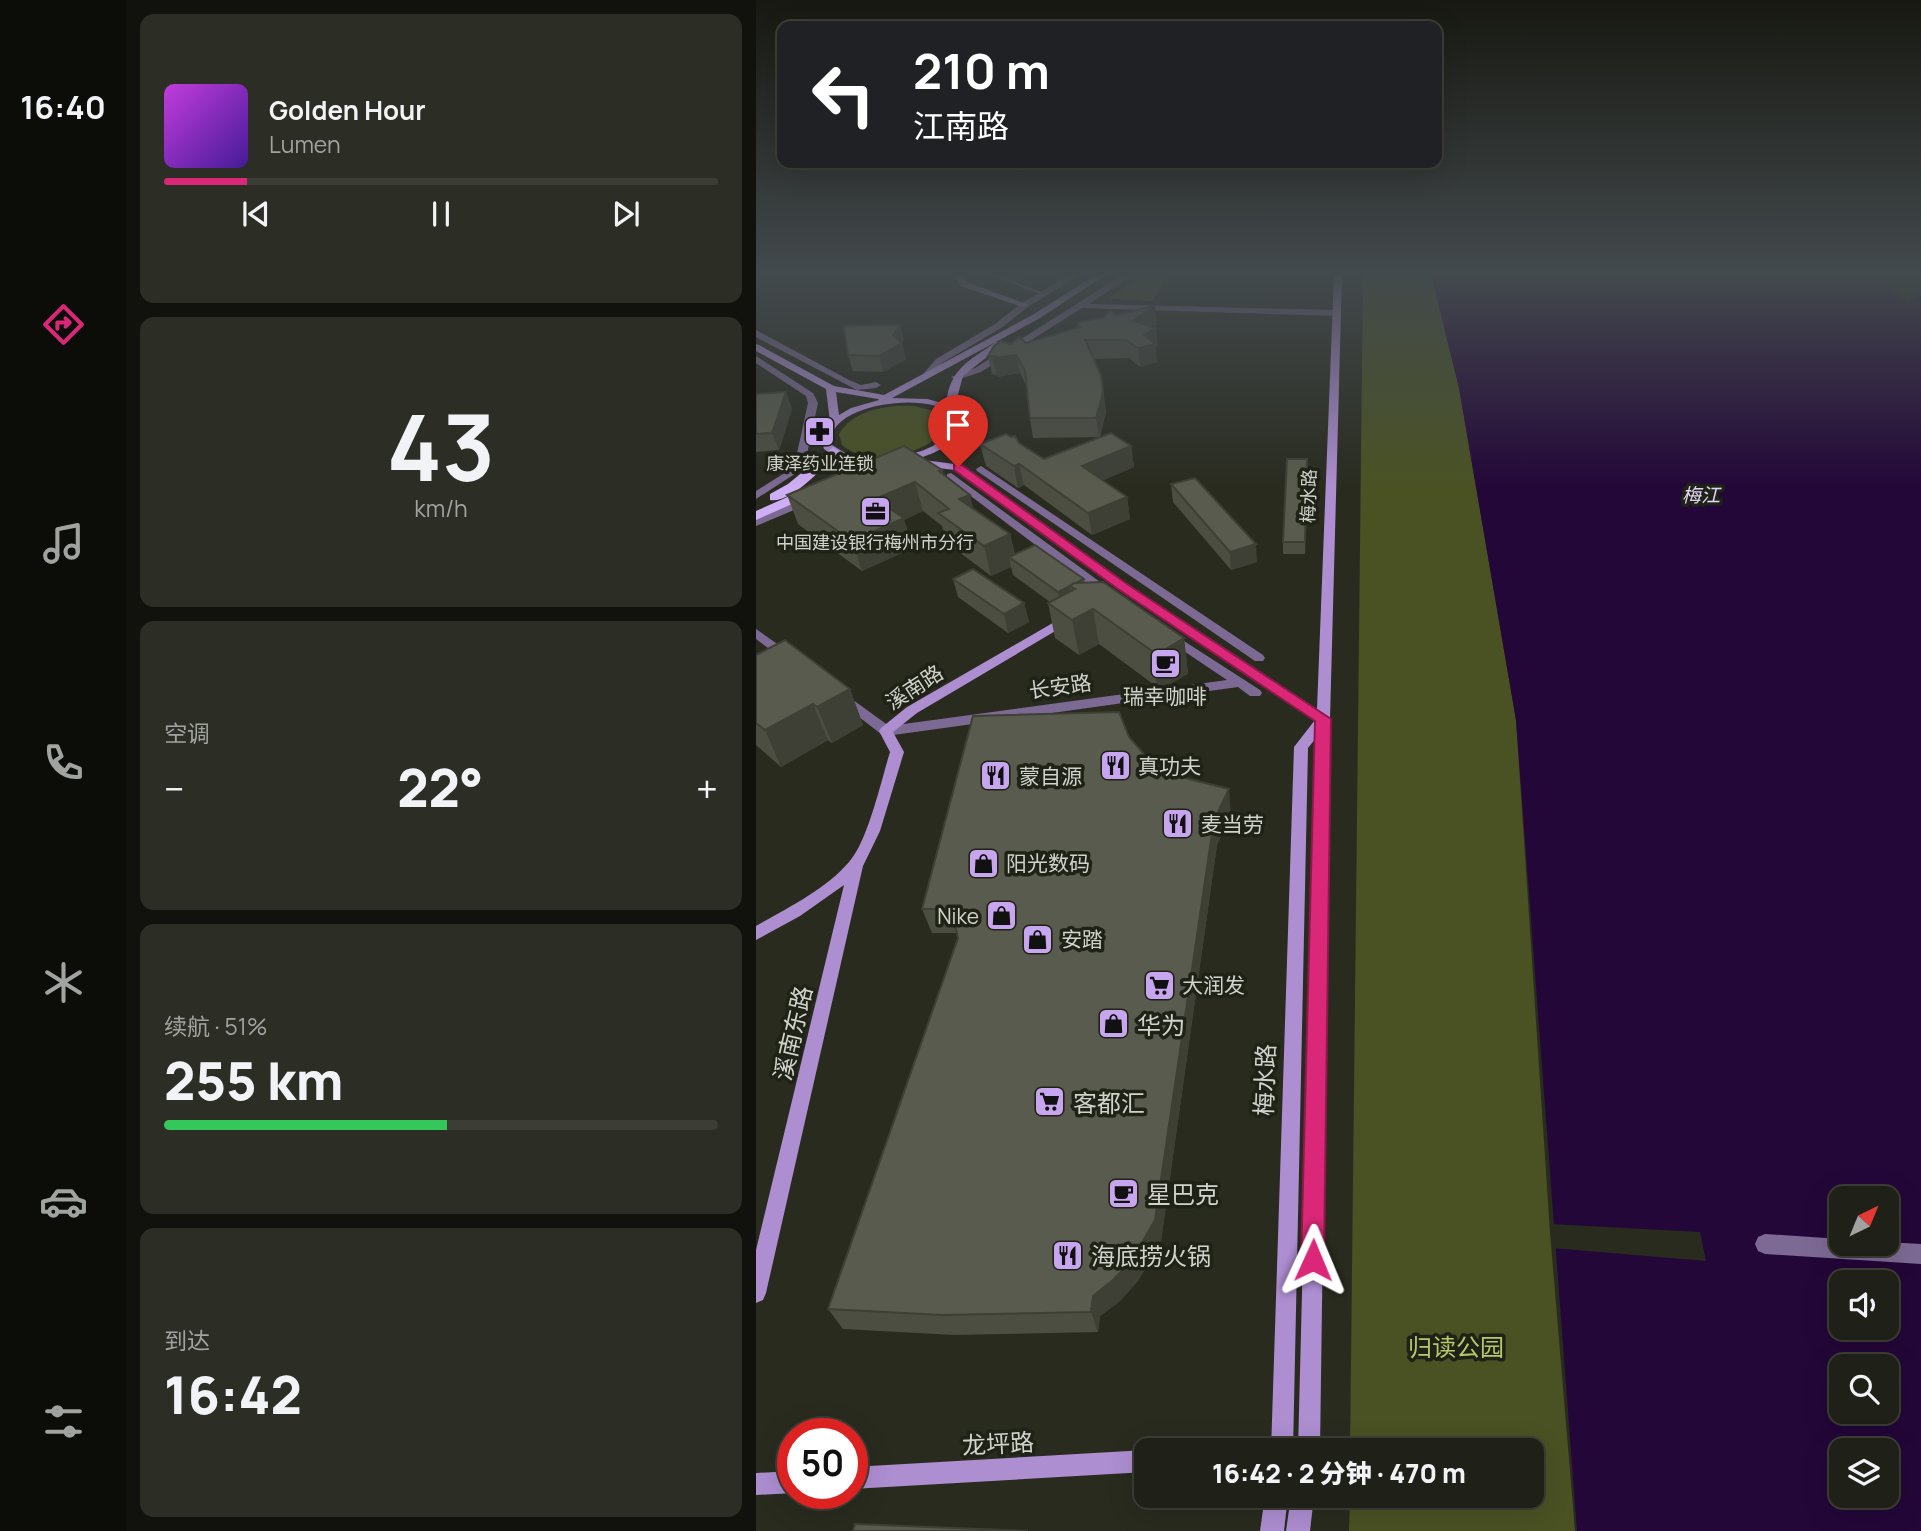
<!DOCTYPE html>
<html lang="zh">
<head>
<meta charset="utf-8">
<style>
	:root { --surface:#1f2017; --page:#2c2d24; --text:#f1f3f6; --muted:#a1a3a1; --line:#3c3e36; --accent:#db2777 }
	body { margin:0; font-family:Manrope,"Noto Sans SC",sans-serif; background:var(--page); color:var(--text); height:100vh; display:flex; flex-direction:column; font-size:26px; white-space:nowrap }
	* { box-sizing:border-box; margin:0 }
	p { font-size:23px; color:var(--muted) }
	.icon { flex:none; width:38px; height:38px; fill:none; stroke:currentColor; stroke-width:2; stroke-linecap:round; stroke-linejoin:round }
	.map { position:relative; flex:1; overflow:hidden }
	.side { display:flex; flex-direction:column; gap:14px; padding:14px; background:#11120d; width:630px }
	.side>* { flex:none }
	.banner { position:absolute; left:21px; top:21px; width:665px; height:147px; border-radius:14px; box-shadow:0 7px 28px #0002,0 0 0 2px var(--line); background:#202124; color:#fff; overflow:hidden }
	.needle { width:46px; rotate:43deg }
	.controls { position:absolute; left:1073px; top:1186px; display:grid; gap:14px }
	.controls a { display:grid; place-items:center; width:70px; height:70px; border-radius:14px; background:var(--surface); box-shadow:0 7px 28px #0002,0 0 0 2px var(--line); font-size:35px }
	.speed { position:absolute; left:21px; top:1418px; display:flex; gap:14px; font-size:35px; font-weight:700; text-align:center }
	.speed>* { display:grid; place-content:center; width:91px; height:91px; border-radius:50%; background:var(--surface); box-shadow:0 7px 28px #0002,0 0 0 2px var(--line); line-height:1 }
	.speed .limit { border:10px solid #d22; background:#fff; color:#111 }
	.pin { position:absolute; display:grid; place-items:center; width:60px; height:60px; color:#fff; margin:-72px -30px; border-radius:50% 50% 50% 0; rotate:-45deg; box-shadow:0 0 7px #0007 }
	.pin .icon { rotate:45deg }
	.me { position:absolute; width:77px; margin:-38px; rotate:1deg; stroke-linejoin:round; filter:drop-shadow(0 0 5px #0008) }
	.turn { display:flex; align-items:center; gap:24px; height:147px; padding:0 21px; font-size:32px }
	.turn .icon { width:91px; height:91px; stroke-width:2.5 }
	.turn b { display:block; font-size:49px; line-height:60px }
	.big { font-size:52px; font-weight:800; line-height:1.1 }
	.side .card { flex:1; display:flex; flex-direction:column; justify-content:center; gap:10px; min-width:0; padding:0 24px; border-radius:14px; background:var(--page) }
	.side .dial { align-items:center; gap:0 }
	.dial b { font-size:91px; line-height:1 }
	.song { display:flex; align-items:center; gap:21px }
	.cover { width:84px; height:84px; border-radius:10px; background:linear-gradient(135deg,hsl(290 70% 55%),hsl(260 70% 35%)) }
	.played { height:7px; border-radius:4px; background:linear-gradient(90deg,var(--accent) 15%,var(--line) 15%) }
	.keys { display:flex; justify-content:space-around; direction:ltr }
	.heat { display:flex; justify-content:space-between; align-items:center; font-size:38px; direction:ltr }
	.charge { height:10px; border-radius:5px; background:linear-gradient(90deg,#34c759 51%,var(--line) 0) }
	.trip { position:absolute; left:378px; top:1438px; width:410px; height:70px; border-radius:14px; background:var(--surface); box-shadow:0 7px 28px #0002,0 0 0 2px var(--line); font-weight:800; line-height:70px; text-align:center }
	main { display:flex; flex:1; min-height:0 }
	.menu { display:flex; flex-direction:column; width:126px; justify-content:space-around; align-items:center; background:#0c0d09; color:var(--muted) }
	.menu .icon { width:49px; height:49px }
	.menu .current { color:var(--accent) }
	.menu b { font-size:32px; color:var(--text) }
	.map>svg:first-child { display:block }
</style>
</head>
<body>
<main>
<nav class="menu">
<b>16:40</b>
<svg class="icon current" aria-label="directions" viewBox="0 0 24 24"><path d="M12 3l9 9-9 9-9-9zM9 14v-3h6M13 9l2 2-2 2"/></svg>
<svg class="icon" aria-label="music" viewBox="0 0 24 24"><path d="M9 18V5l10-2v13"/><circle cx="6" cy="18" r="3"/><circle cx="16" cy="16" r="3"/></svg>
<svg class="icon" aria-label="phone" viewBox="0 0 24 24"><path d="M5 4h4l2 5-3 2q2 4 5 5l2-3 5 2v4C11 20 4 13 5 4z"/></svg>
<svg class="icon" aria-label="climate" viewBox="0 0 24 24"><path d="M12 3v18M4 7l16 10M4 17L20 7"/></svg>
<svg class="icon" aria-label="car" viewBox="0 0 24 24"><path d="M5 17H2v-5l4-1 3-4h7l3 4 3 1v5h-3M9 17h6M6 11h13"/><circle cx="7" cy="17" r="2"/><circle cx="17" cy="17" r="2"/></svg>
<svg class="icon" aria-label="filters" viewBox="0 0 24 24"><path d="M4 7h16M4 17h16"/><circle cx="9" cy="7" r="2"/><circle cx="15" cy="17" r="2"/></svg>
</nav>
<section class="side">
<div class="card">
<div class="song"><i class="cover"></i><div><b>Golden Hour</b><p>Lumen</p></div></div>
<div class="played"></div>
<div class="keys"><svg class="icon" aria-label="previous" viewBox="0 0 24 24"><path d="M18 5L8 12l10 7zM5 5v14"/></svg><svg class="icon" aria-label="pause" viewBox="0 0 24 24"><path d="M8 5v14M16 5v14"/></svg><svg class="icon" aria-label="next" viewBox="0 0 24 24"><path d="M6 5l10 7-10 7zM19 5v14"/></svg></div>
</div>
<div class="card dial"><b>43</b><p>km/h</p></div>
<div class="card"><p>空调</p>
<div class="heat"><a>−</a><b class="big">22°</b><a>+</a></div>
</div>
<div class="card"><p>续航 · 51%</p><b class="big">255 km</b><div class="charge"></div></div>
<div class="card"><p>到达</p><b class="big">16:42</b></div>
</section>
<div class="map">
<svg width="1165" height="1531" viewBox="0 0 1165 1531">
	<rect width="100%" height="100%" fill="#292b1f"/>
	<g fill="#4a5224">
		<polygon points="386,274 412,274 396,301 353,298"/>
		<polygon points="607,274 675,274 703,388 760,720 794,1232 819,1531 593,1531 594,1496 775,1496 775,1451 594,1451"/>
		<path d="M158,406L178,411L189,420L187,432C165,456 112,467 86,445L83,434C98,409 132,405 158,406Z"/>
	</g>
	<path fill="#230738" fill-rule="evenodd" d="M675,274H1116L1165,312V1531H821L760,720L703,388ZM1085,1199H1130V1244H1085ZM1085,1283H1130V1328H1085ZM1085,1367H1130V1412H1085ZM1085,1451H1130V1496H1085Z"/>
	<polygon fill="#292b1f" points="794,1224 944,1232 950,1261 796,1248"/>
	<g fill="none" stroke-linecap="round" stroke-linejoin="round">
		<polygon fill="#230738" fill-rule="evenodd" points="1165,295 1165,309 1126,332 1112,332 1109,328 1112,324"/>
		<polygon fill="#7d6a94" fill-rule="evenodd" points="231,274 239,274 291,294 286,295"/>
		<g fill="#7d6a94" fill-rule="evenodd">
			<polygon points="315,274 325,274 272,307 245,328 186,363 176,375 168,373 180,359 239,324 266,303"/>
			<polygon points="368,274 378,274 333,304 581,310 585,313 581,316 326,308 225,372 200,380 195,377 219,368"/>
			<polygon points="0,330 93,380 105,385 120,382 125,385 120,388 101,390 0,337"/>
			<polygon points="0,356 57,393 62,403 48,468 0,499 0,491 38,467 52,403 50,396 0,363"/>
			<polygon points="225,466 507,655 509,658 507,661 499,661 221,471 220,469"/>
			<polygon points="195,473 355,590 355,596 347,596 191,478 191,474"/>
			<polygon points="53,497 58,500 57,502 0,526 0,519"/>
			<polygon points="0,629 37,655 39,658 37,661 29,661 0,639"/>
			<polygon points="414,632 504,690 506,693 504,696 494,696 482,687 130,736 125,734 81,700 88,696 93,697 133,726 471,680 410,639 408,636 410,633"/>
			<polygon points="1009,1234 1085,1239 1085,1244 1130,1244 1130,1242 1165,1244 1165,1264 1009,1254 1002,1251 999,1244 1002,1237"/>
		</g>
		<g fill="#ad8ed1" fill-rule="evenodd">
			<polygon points="197,274 205,274 211,282 273,305 266,307 205,286"/>
			<path d="M341,274H351L284,318L136,398L171,399L190,404C194,368 213,361 240,342L247,344L207,376L198,409L204,413L208,424C198,445 181,453 160,459L206,465L370,584L561,709L578,274H586L574,719L564,1451H542L560,738L552,748L537,1451H515L538,747L559,720L362,588L199,470L157,465L153,464V461H143V457C166,452 187,446 198,424C197,422 195,415 194,414C172,390 66,405 76,445L91,454L130,458L135,461C120,471 81,460 68,449L65,438L74,422L70,389L0,351V344L3,345L78,386L128,395L278,314ZM80,392L122,399L123,400L95,408L83,415Z"/>
			<path d="M314,613L320,617L318,620L161,713L137,732L148,752L124,831L107,866L10,1293L7,1300L0,1303V1250L88,885L44,916L0,940V926C31,908 69,890 93,862C112,841 125,781 134,752L123,731L125,728L151,707Z"/>
			<polygon points="390,1450 393,1451 390,1451 390,1472 96,1489 96,1467"/>
			<polygon points="37,1471 37,1493 39,1493 0,1495 0,1473"/>
			<polygon points="509,1496 532,1496 528,1531 504,1531"/>
			<polygon points="535,1496 558,1496 554,1531 530,1531"/>
		</g>
		<g fill="#ceaef4" fill-rule="evenodd">
			<path d="M77,447L83,451L81,454C67,467 35,504 14,500V494L32,484Z"/>
			<polygon points="54,487 61,491 59,494 0,520 0,511"/>
		</g>
	</g>
	<g fill="#4c4e42">
		<polygon points="360,315 401,324 397,327 402,346 399,348 401,362 384,367 373,358 337,359 345,375 350,412 344,437 375,446 378,467 347,480 371,497 374,519 336,535 268,485 262,488 230,466 224,444 263,443 288,459 343,437 277,438 274,418 270,385 264,373 241,377 241,375 236,374 232,356 255,344 270,343 321,327 321,323"/>
		<polygon points="144,325 148,340 146,343 150,359 127,372 97,371 92,355"/>
		<polygon points="30,392 36,409 23,450 0,452 0,394"/>
		<polygon points="551,459 549,554 527,554 527,542"/>
		<polygon points="186,470 188,475 217,508 254,534 259,554 328,579 329,583 428,638 432,674 412,685 401,687 343,644 323,655 299,638 292,603 294,602 257,575 255,567 235,576 191,543 186,526 167,511 148,520 157,548 106,571 42,524 31,495"/>
		<polygon points="415,484 501,562 475,570 417,502"/>
		<polygon points="197,579 268,603 273,622 252,633 202,597"/>
		<polygon points="0,655 94,689 107,725 76,743 72,740 25,767 0,745"/>
		<polygon points="373,737 395,762 475,814 461,845 405,1241 382,1281 364,1301 344,1316 342,1332 198,1335 87,1329 72,1309 202,938 201,933 176,933 166,909"/>
	</g>
	<g fill="#3e4036">
		<polygon points="399,306 401,324 380,340 377,321"/>
		<polygon points="144,325 148,340 146,343 150,359 127,372 123,356"/>
		<polygon points="400,328 402,346 399,348 401,362 384,367 382,348 388,335"/>
		<polygon points="260,355 264,373 241,377 237,358"/>
		<polygon points="345,375 350,412 343,437 340,418"/>
		<polygon points="30,392 36,409 23,450 16,433"/>
		<polygon points="375,446 378,467 330,488 326,466"/>
		<polygon points="263,464 268,485 262,488 258,466"/>
		<polygon points="159,482 167,511 148,520 157,548 106,571 96,541 119,499"/>
		<polygon points="214,495 221,524 203,499"/>
		<polygon points="371,497 374,519 336,535 332,513"/>
		<polygon points="254,534 260,562 253,557 255,567 235,576 228,546"/>
		<polygon points="500,544 501,562 475,570 474,552"/>
		<polygon points="314,586 318,604 306,610 302,592"/>
		<polygon points="268,603 273,622 252,633 248,614"/>
		<polygon points="337,609 343,644 323,655 316,620"/>
		<polygon points="428,638 432,674 412,685 401,687 396,651"/>
		<polygon points="94,689 107,725 76,743 61,707"/>
		<polygon points="57,704 72,740 25,767 9,730"/>
		<polygon points="473,789 475,814 461,845 405,1241 382,1281 364,1301 344,1316 342,1332 335,1312 337,1296 458,820"/>
	</g>
	<g fill="#585b4d" stroke="#3e4036" stroke-width="2">
		<polygon points="399,306 377,321 400,328 388,335 399,344 382,348 370,340 329,340 345,375 347,393 340,418 274,418 269,370 260,355 237,358 239,356 232,356 238,346 245,341 255,344 263,337 270,343 324,327 321,323 348,317 354,310 360,315"/>
		<polygon points="144,325 137,335 146,343 123,356 92,355 88,326"/>
		<polygon points="30,392 16,433 0,434 0,394"/>
		<polygon points="355,433 375,446 326,466 371,497 332,513 263,464 258,466 224,444 250,434 255,437 259,436 263,443 288,459"/>
		<polygon points="148,446 186,470 183,471 214,495 203,499 254,534 228,546 182,513 193,509 159,482 119,499 148,518 96,541 31,495"/>
		<polygon points="531,459 551,459 549,542 527,542"/>
		<polygon points="439,478 500,544 474,552 415,484"/>
		<polygon points="279,545 328,579 302,592 253,557"/>
		<polygon points="217,569 268,603 248,614 197,579"/>
		<polygon points="347,582 428,638 408,650 396,651 337,609 316,620 292,603 319,589 314,586 318,583"/>
		<polygon points="29,640 94,689 61,707 57,704 9,730 0,723 0,655"/>
		<polygon points="363,712 373,737 395,762 417,775 473,789 458,820 399,1220 376,1260 357,1280 337,1296 335,1312 186,1315 72,1309 202,938 195,909 166,909 217,716"/>
		<polygon points="99,1524 272,1531 97,1531"/>
	</g>
	<linearGradient id="sky" x2="0" y2="1"><stop stop-color="#171811"/><stop offset="0.56" stop-color="#434a4d"/><stop offset="1" stop-color="#434a4d" stop-opacity="0"/></linearGradient>
	<rect width="1165" height="488" fill="url(#sky)"/>
	<polygon fill="#db2777" stroke="#8e194d" stroke-width="2" points="198,465 206,465 371,584 575,719 568,1260 565,1268 557,1272 549,1268 545,1260 559,721 362,589 198,470"/>
	<defs>
		<symbol id="pharmacy-square" viewBox="-11 -11 22 22"><rect x="-9" y="-9" width="18" height="18" rx="4" fill="#c8a6ef" stroke="#1f2216"/><path d="M-2-6h4v4h4v4h-4v4h-4v-4h-4v-4h4Z" fill="#111"/></symbol>
		<symbol id="office-square" viewBox="-11 -11 22 22"><rect x="-9" y="-9" width="18" height="18" rx="4" fill="#c8a6ef" stroke="#1f2216"/><path d="M-6-3h4V-5.5h4V-3h4V5H-6ZM-1-4.5V-3h2v-1.5ZM-6 0V1H6V0Z" fill="#111"/></symbol>
		<symbol id="cafe-square" viewBox="-11 -11 22 22"><rect x="-9" y="-9" width="18" height="18" rx="4" fill="#c8a6ef" stroke="#1f2216"/><path d="M-5.5-4.5H6V0H3Q3 3.5 0 3.5H-2.5Q-5.5 3.5-5.5 0ZM3-3.2v2h1.7v-2ZM-6 4.5H4V6H-6Z" fill="#111"/></symbol>
		<symbol id="restaurant-square" viewBox="-11 -11 22 22"><rect x="-9" y="-9" width="18" height="18" rx="4" fill="#c8a6ef" stroke="#1f2216"/><path d="M-5-6h1v4h1v-4h1v4h1v-4h1v5L-1.5 .5V6h-2V.5L-5-1ZM5-6V6H3V1.5H1.5Q1.5-4 5-6Z" fill="#111"/></symbol>
		<symbol id="shop-square" viewBox="-11 -11 22 22"><rect x="-9" y="-9" width="18" height="18" rx="4" fill="#c8a6ef" stroke="#1f2216"/><path d="M-5-2.5h2.3a2.7 3.5 0 0 1 5.4 0H5L5.5 6h-11ZM-1.5-2.5h3a1.5 2.3 0 0 0-3 0Z" fill="#111"/></symbol>
		<symbol id="supermarket-square" viewBox="-11 -11 22 22"><rect x="-9" y="-9" width="18" height="18" rx="4" fill="#c8a6ef" stroke="#1f2216"/><path d="M-6-5.5h2.5l.6 2H6L4.5 2H-2.5L-4.4-4H-6ZM-1.5 3.2a1.3 1.3 0 1 0 .1 0ZM3 3.2a1.3 1.3 0 1 0 .1 0Z" fill="#111"/></symbol>
	</defs>
	<g fill-rule="evenodd">
		<use href="#pharmacy-square" x="46" y="414" width="35" height="35"/>
		<use href="#office-square" x="102" y="494" width="35" height="35"/>
		<use href="#cafe-square" x="392" y="646" width="35" height="35"/>
		<use href="#restaurant-square" x="342" y="748" width="35" height="35"/>
		<use href="#restaurant-square" x="222" y="758" width="35" height="35"/>
		<use href="#restaurant-square" x="404" y="806" width="35" height="35"/>
		<use href="#shop-square" x="210" y="846" width="35" height="35"/>
		<use href="#shop-square" x="228" y="898" width="35" height="35"/>
		<use href="#shop-square" x="264" y="922" width="35" height="35"/>
		<use href="#supermarket-square" x="386" y="968" width="35" height="35"/>
		<use href="#shop-square" x="340" y="1006" width="35" height="35"/>
		<use href="#supermarket-square" x="276" y="1084" width="35" height="35"/>
		<use href="#cafe-square" x="350" y="1176" width="35" height="35"/>
		<use href="#restaurant-square" x="294" y="1238" width="35" height="35"/>
	</g>
	<g text-anchor="middle" dominant-baseline="central" stroke-width="7" stroke-linejoin="round" paint-order="stroke">
		<g font-size="18" fill="#d1d3cb" stroke="#1f2216">
			<text x="64" y="463">康泽药业连锁</text>
			<text x="119" y="542">中国建设银行梅州市分行</text>
		</g>
		<g font-size="18" fill="#d1d3cb" stroke="#1f2216">
			<text transform="translate(552 496) rotate(-88)">梅水路</text>
		</g>
		<g font-size="19" font-style="italic" fill="#e3d4f6" stroke="#1f2216">
			<text x="945" y="495">梅江</text>
		</g>
		<g font-size="21" fill="#d1d3cb" stroke="#1f2216">
			<text transform="translate(304 686) rotate(-8)">长安路</text>
			<text transform="translate(158 687) rotate(-33)">溪南路</text>
		</g>
		<g font-size="21" fill="#d1d3cb" stroke="#1f2216" text-anchor="start">
			<text x="409" y="696" text-anchor="middle">瑞幸咖啡</text>
			<text x="382" y="766">真功夫</text>
			<text x="263" y="776">蒙自源</text>
			<text x="445" y="824">麦当劳</text>
			<text x="250" y="863">阳光数码</text>
			<text x="223" y="916" text-anchor="end">Nike</text>
			<text x="305" y="939">安踏</text>
			<text x="426" y="985">大润发</text>
		</g>
		<g font-size="24" fill="#d1d3cb" stroke="#1f2216" text-anchor="start">
			<text x="381" y="1024">华为</text>
			<text x="317" y="1102">客都汇</text>
			<text x="391" y="1193">星巴克</text>
			<text x="335" y="1255">海底捞火锅</text>
		</g>
		<g font-size="24" fill="#d1d3cb" stroke="#1f2216">
			<text transform="translate(36 1033) rotate(-77)">溪南东路</text>
			<text transform="translate(508 1080) rotate(-88)">梅水路</text>
			<text transform="translate(242 1443) rotate(-3)">龙坪路</text>
		</g>
		<g font-size="24" fill="#b7c86b" stroke="#1f2216">
			<text x="700" y="1346">归读公园</text>
		</g>
	</g>
</svg>
<div class="controls">
<a><svg class="needle" viewBox="-14 -14 28 28"><path d="M0-13l5 13h-10z" fill="#e53935"/><path d="M0 13l5-13h-10z" fill="#a1a3a1"/></svg></a>
<a><svg class="icon" aria-label="sound" viewBox="0 0 24 24"><path d="M4 9h4l5-4v14l-5-4H4zM17 9q2 3 0 6"/></svg></a>
<a><svg class="icon" aria-label="search" viewBox="0 0 24 24"><circle cx="10" cy="10" r="6"/><path d="M15 15l6 6"/></svg></a>
<a><svg class="icon" aria-label="layers" viewBox="0 0 24 24"><path d="M12 4l9 5-9 5-9-5zM3 14l9 5 9-5"/></svg></a>
</div>
<div class="speed"><div class="limit">50</div></div>
<div class="pin" style="left:202px;top:467px;background:#d93025"><svg class="icon" aria-label="arrive" viewBox="0 0 24 24"><path d="M6 21V4h12l-3 4 3 4H6"/></svg></div>
<svg class="me" style="left:557px;top:1260px" viewBox="-20 -20 40 40"><path d="M0-17L14 15 0 8-14 15z" fill="#db2777" stroke="#fff" stroke-width="4"/></svg>
<div class="trip">16:42 · 2 分钟 · 470 m</div>
<div class="banner">
<div class="turn"><svg class="icon" aria-label="left" viewBox="0 0 24 24"><path d="M17 20v-9H6M10 6l-5 5 5 5"/></svg><div><b>210 m</b>江南路</div></div>
</div>
</div>
</main>
</body>
</html>
